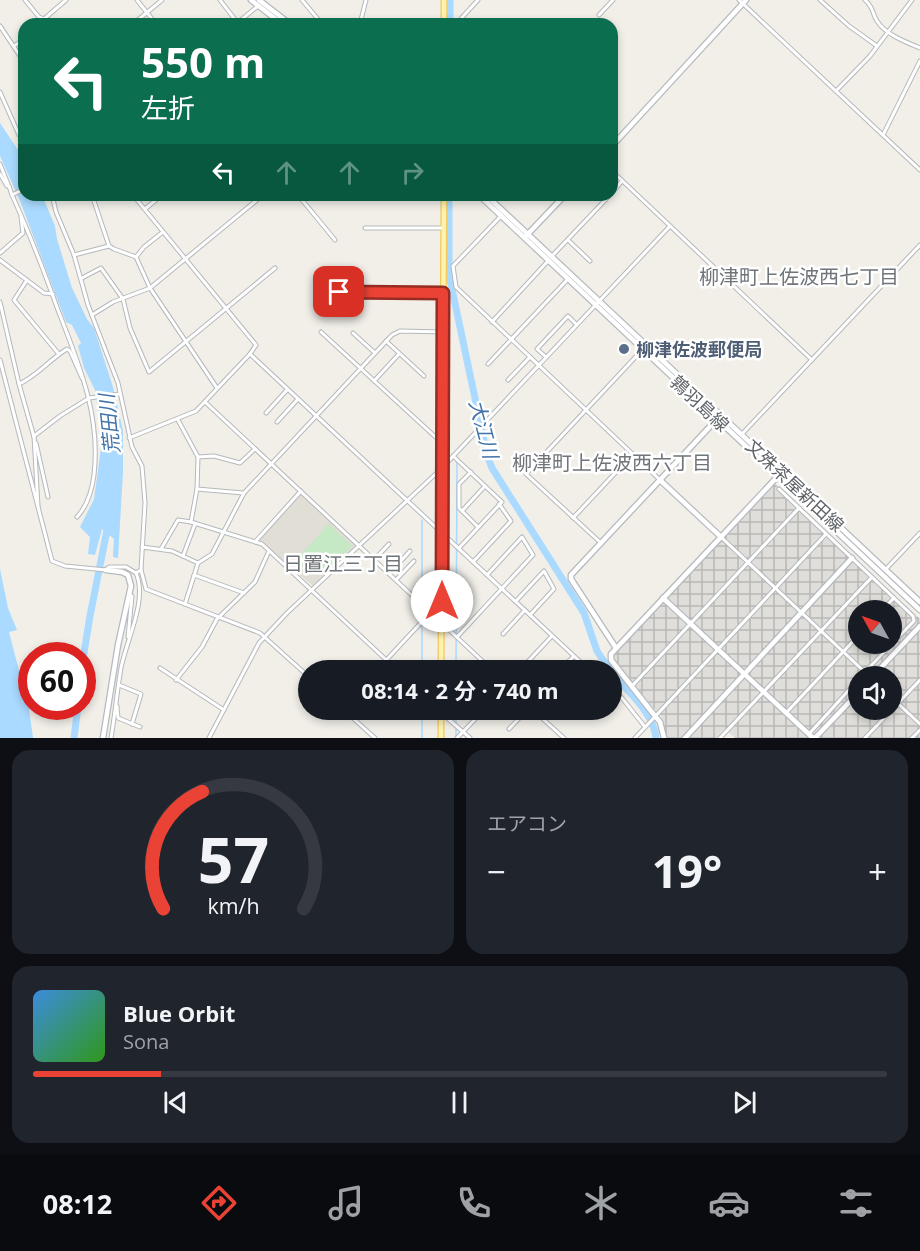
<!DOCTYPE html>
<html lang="ja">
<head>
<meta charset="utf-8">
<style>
	:root { --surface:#171b24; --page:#20242c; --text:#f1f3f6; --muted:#9ea1a6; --line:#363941; --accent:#ea4335 }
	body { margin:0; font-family:"Open Sans","Noto Sans JP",sans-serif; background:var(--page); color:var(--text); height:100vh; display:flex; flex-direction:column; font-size:22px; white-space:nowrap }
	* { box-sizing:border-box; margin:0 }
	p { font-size:20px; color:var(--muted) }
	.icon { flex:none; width:33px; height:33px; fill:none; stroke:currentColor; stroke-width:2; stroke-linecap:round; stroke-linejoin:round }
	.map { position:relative; height:738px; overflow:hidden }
	.drawer { display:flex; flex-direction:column; gap:12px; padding:12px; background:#0d0f14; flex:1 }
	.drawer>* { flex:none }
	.guide { position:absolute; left:18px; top:18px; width:600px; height:183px; border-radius:18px; box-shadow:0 3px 9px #0003; background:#0b6e4f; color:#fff; overflow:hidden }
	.needle { width:39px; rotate:310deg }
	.buttons { position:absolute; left:848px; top:600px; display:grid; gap:12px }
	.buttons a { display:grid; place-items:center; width:54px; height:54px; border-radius:50%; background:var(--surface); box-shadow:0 3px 9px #0003; font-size:30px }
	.speed { position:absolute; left:18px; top:642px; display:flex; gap:12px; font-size:30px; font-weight:700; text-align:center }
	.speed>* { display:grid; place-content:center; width:78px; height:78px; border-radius:50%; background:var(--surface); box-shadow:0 3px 9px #0003; line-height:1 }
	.speed .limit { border:9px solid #d22; background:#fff; color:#111 }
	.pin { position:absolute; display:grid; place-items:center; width:51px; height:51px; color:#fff; margin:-26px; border-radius:12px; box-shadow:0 3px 9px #0006 }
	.me { position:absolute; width:66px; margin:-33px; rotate:0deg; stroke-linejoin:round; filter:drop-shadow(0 0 4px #0008) }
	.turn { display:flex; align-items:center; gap:21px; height:126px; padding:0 24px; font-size:27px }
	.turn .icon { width:78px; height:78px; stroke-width:2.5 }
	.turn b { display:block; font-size:42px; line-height:51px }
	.lanes { display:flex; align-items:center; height:57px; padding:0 24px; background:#0003; justify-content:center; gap:30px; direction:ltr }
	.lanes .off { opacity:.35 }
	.big { font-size:45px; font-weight:700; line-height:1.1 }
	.drawer .card { flex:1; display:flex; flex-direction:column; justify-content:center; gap:9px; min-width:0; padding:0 21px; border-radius:18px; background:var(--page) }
	.drawer .dial { align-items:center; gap:0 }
	.dial svg { height:156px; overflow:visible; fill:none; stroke:var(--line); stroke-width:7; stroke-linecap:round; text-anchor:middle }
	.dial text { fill:var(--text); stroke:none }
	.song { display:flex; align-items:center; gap:18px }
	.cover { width:72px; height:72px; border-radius:9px; background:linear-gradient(135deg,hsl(210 70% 55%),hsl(110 70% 35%)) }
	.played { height:6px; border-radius:3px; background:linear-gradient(90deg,var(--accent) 15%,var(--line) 15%) }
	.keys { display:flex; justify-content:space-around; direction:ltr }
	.heat { display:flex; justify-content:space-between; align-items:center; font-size:33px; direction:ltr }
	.drawer .tiles { flex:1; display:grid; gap:12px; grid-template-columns:1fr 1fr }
	.card:last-child { grid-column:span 2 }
	.trip { position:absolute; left:298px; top:660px; width:324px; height:60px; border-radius:30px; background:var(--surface); box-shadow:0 3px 9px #0003; font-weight:700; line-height:60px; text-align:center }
	.tabs { display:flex; height:96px; justify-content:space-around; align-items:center; background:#090b0e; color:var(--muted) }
	.tabs .icon { width:42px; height:42px }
	.tabs .active { color:var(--accent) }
	.tabs b { font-size:27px; color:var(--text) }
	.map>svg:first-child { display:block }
</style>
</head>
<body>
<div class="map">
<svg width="920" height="738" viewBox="0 0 920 738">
	<defs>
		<pattern id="industrial-grid" width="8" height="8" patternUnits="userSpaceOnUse" patternTransform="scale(1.5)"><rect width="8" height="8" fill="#e0deda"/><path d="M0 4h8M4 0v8" fill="none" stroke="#b9b8b5"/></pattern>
	</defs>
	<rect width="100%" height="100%" fill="#f1efe8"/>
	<path fill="url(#industrial-grid)" fill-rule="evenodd" d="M774,483L920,619V738H735L725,729L716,738H667L662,718L613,659V653ZM858,610H891V644H858ZM858,676H891V710H858Z"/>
	<polygon fill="#e1ded6" points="301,493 354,543 355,546 313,586 259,540"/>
	<polygon fill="#c5e8c5" points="329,524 352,546 323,574 306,570 296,560"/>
	<g fill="#aadaff">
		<polygon points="0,123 24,159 24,195 42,195 55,226 57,239 72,288 87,319 94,328 113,387 123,431 123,472 118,558 113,557 114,539 102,529 95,555 88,554 90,537 80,527 94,499 102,441 95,390 84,368 78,346 81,343 72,325 66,322 20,201 0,156"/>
		<polygon points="0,569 8,608 17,630 9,632 29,709 33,738 0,738"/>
	</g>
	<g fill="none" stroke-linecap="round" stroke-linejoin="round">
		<g stroke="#aadaff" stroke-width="1.5">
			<polyline points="422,670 422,520"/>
			<polyline points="456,670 457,462"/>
			<polyline points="422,738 422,710"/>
			<polyline points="456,738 456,710"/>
		</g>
		<g stroke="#aadaff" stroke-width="7">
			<polyline points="450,24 450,0"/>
			<polyline points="449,195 449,275 487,455 492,468 584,613 597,651 610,670"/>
			<polyline points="82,665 90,616 108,525"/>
			<path d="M612,672C627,691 654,713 656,738"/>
			<polyline points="74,738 78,706"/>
		</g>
		<defs>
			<g id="street">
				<polyline points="25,0 39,17 44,19"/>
				<polyline points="137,0 156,24"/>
				<polyline points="220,0 237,22"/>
				<polyline points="302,0 322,24"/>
				<polyline points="739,0 920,170"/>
				<polyline points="820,0 849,26 877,46"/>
				<path d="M865,0C874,8 872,13 877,21C886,35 906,42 920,48"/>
				<polyline points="599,15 613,0"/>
				<polyline points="44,24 44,19 66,0"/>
				<polyline points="133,24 162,0"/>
				<polyline points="236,24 258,6"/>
				<polyline points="360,24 366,0"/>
				<polyline points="456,24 478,0"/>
				<polyline points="0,26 24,62"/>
				<polyline points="14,46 24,39"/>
				<polyline points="836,91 870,56 912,0"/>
				<polyline points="0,92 19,135 24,140"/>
				<polyline points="883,135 920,61"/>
				<polyline points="0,164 8,184"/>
				<polyline points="612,171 812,360"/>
				<polyline points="0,174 7,186 9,186 12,195 24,189"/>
				<polyline points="612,193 622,181"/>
				<path d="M12,195C29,232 44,271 58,310C79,364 101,416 94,475C92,491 88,505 77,517"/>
				<polyline points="52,195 56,212 74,255 88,305 118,383 132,447 142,466 145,503 141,570"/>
				<polyline points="92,195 109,246 114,249 136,257 150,288 217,388"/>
				<polyline points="298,195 335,240"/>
				<polyline points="145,209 162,195"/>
				<polyline points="501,216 453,266 456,287 659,479"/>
				<polyline points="365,228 443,228"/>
				<polyline points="568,240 590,261"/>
				<polyline points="0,253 23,233 21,217"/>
				<polyline points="74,255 109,246"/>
				<polyline points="552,256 610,195"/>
				<polyline points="136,257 144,247 163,232"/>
				<polyline points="0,260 44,293 53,294"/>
				<polyline points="82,278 101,268 123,299 130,328 149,372 275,268"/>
				<polyline points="27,280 14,300 58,353"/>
				<polyline points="335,294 339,292 443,293"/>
				<path d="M0,302L19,384C36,377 50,359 67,349L70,351L82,378"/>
				<polyline points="92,315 113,302 150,288 263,195"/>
				<polyline points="492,322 548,261"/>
				<polyline points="321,332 442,443"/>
				<polyline points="353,333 375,353"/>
				<polyline points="386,341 424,376"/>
				<polyline points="250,354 589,670"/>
				<polyline points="546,357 537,349 568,316 576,324"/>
				<polyline points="0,360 52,561 65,566 106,570 109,567 126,567 136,573 141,570 146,589 260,633 309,677"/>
				<polyline points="488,364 568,279"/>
				<polyline points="508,380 530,357"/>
				<polyline points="374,381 399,354"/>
				<polyline points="19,384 34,437"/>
				<polyline points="205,402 492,670"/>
				<polyline points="266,413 287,390"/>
				<polyline points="178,420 198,457 197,489 191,522 262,544 397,670"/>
				<polyline points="277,422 298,399"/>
				<polyline points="742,434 920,245"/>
				<polyline points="129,438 196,411 250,354 256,345 133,195"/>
				<polyline points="36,443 48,497"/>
				<polyline points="453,456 502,502 459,548"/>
				<polyline points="198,457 214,456 240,463 255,449"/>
				<polyline points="471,472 459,484 459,508 478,527"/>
				<polyline points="197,489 243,493"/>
				<polyline points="779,489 913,616 914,621 861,676"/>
				<polyline points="38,506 34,436 60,416 89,398 120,394"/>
				<polyline points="462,511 485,486"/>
				<polyline points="573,518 633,454"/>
				<polyline points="721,537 869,676"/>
				<polyline points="255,542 301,491"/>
				<polyline points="601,543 526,474 643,349"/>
				<polyline points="142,547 172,551 198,563"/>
				<polyline points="161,549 178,520 191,522"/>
				<polyline points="183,556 195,524"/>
				<polyline points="374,560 389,544"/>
				<polyline points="473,562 511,521 499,504"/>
				<polyline points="885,570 920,533"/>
				<polyline points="389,574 410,551"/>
				<polyline points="194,575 244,593"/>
				<polyline points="396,580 414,561"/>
				<polyline points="516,601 544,571 554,589 530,615"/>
				<polyline points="185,604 198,563 212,554 244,493 392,335 400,331 443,332"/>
				<polyline points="882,610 894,598"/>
				<polyline points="503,634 525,610"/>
				<polyline points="128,637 132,596 130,595"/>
				<polyline points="457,637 533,555 522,537 487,575"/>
				<polyline points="160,668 224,710"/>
				<polyline points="377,670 430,613"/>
				<polyline points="520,670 552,636"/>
				<polyline points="560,670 573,657"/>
				<polyline points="176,680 202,647 217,619 255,582 269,551"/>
				<polyline points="119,685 141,694 132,724"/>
				<polyline points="632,686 799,508"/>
				<polyline points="612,690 622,698 645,727"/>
				<polyline points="891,697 920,724"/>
				<polyline points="117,706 118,718 140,727"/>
				<polyline points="344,710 375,738"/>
				<polyline points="438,710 470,738"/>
				<polyline points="533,710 564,738"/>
				<polyline points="786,713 858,636"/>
				<polyline points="539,715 544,710"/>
				<polyline points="509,729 527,710"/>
				<polyline points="809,734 858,680"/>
				<path d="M111,738C115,715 117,691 121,668C126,641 148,600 136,573"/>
				<polyline points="209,738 259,643 287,613 442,468 670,226"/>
				<polyline points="457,738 484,710"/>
				<polyline points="635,738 826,534"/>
				<polyline points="720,738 872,577"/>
				<polyline points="865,738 920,680"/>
				<polyline points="912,738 920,730"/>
			</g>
			<g id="secondary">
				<polyline points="251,0 282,24"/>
				<polyline points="259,0 290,24"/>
				<polyline points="612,146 746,0"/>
				<polyline points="479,195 920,610"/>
				<polyline points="486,195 920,602"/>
				<polyline points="526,236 565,195"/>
				<polyline points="660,480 721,537 779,475"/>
				<polyline points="663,598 813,738"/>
				<polyline points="616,648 571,579 571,575 717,419"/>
				<polyline points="873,676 920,626"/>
				<polyline points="103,738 118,645 131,586 128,575 122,572 106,570"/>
				<polyline points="664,738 660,722 655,716 611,660 611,654 721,537"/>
				<polyline points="685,738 852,558"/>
				<polyline points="815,738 858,693"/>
			</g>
			<g id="primary">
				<polyline points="444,24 444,0"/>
				<polyline points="441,670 444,195"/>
				<polyline points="441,738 441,710"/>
			</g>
		</defs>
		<use href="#street" stroke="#b5b8bc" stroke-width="5"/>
		<use href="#secondary" stroke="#b6babf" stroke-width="7"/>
		<use href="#primary" stroke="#f2c960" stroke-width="7"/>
		<use href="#street" stroke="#fff" stroke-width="3"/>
		<use href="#secondary" stroke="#fff" stroke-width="4.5"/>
		<use href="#primary" stroke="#fff2af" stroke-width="4.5"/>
	</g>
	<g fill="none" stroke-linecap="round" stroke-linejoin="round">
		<defs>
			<polyline id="route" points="339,292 443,293 442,601"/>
		</defs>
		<use href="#route" stroke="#982c22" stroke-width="15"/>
		<use href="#route" stroke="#ea4335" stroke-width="10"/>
	</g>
	<circle fill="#5c6f8a" stroke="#fff" stroke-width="2" cx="624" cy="349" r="6"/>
	<g text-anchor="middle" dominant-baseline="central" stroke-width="5" stroke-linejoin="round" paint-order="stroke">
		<g font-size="18" font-weight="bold" fill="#4e5e75" stroke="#fff" text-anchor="start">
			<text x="636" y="349">柳津佐波郵便局</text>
		</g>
		<g font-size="18" fill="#5f6368" stroke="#fff">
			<text transform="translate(700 403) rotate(43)">鶉羽島線</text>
			<text transform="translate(795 485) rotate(43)">文殊茶屋新田線</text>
		</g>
		<g font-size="20" fill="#70757a" stroke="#fff">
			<text x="799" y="276">柳津町上佐波西七丁目</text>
			<text x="612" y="462">柳津町上佐波西六丁目</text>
			<text x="343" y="563">日置江三丁目</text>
		</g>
		<g font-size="20" font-style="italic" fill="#4174aa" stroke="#fff">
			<text transform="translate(109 424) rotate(-96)">荒田川</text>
			<text transform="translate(484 429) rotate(75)">大江川</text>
		</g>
	</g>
</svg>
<div class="buttons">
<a><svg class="needle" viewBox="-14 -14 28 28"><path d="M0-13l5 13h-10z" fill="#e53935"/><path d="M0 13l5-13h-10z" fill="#9ea1a6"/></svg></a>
<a><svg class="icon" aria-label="sound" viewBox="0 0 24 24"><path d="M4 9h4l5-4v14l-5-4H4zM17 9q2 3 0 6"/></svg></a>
</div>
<div class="speed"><div class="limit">60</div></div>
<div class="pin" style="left:339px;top:292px;background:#d93025"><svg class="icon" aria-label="arrive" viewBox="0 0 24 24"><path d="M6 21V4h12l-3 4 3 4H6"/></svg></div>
<svg class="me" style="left:442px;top:601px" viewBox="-20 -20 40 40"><circle r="19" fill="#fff"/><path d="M0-13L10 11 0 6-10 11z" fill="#ea4335"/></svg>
<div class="trip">08:14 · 2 分 · 740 m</div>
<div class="guide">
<div class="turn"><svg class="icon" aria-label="left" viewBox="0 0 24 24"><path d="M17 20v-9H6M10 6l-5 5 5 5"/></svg><div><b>550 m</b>左折</div></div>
<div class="lanes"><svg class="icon" aria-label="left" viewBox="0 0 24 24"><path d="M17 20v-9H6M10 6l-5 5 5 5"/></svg><svg class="icon off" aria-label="ahead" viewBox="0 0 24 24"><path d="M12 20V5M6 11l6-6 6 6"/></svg><svg class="icon off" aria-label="ahead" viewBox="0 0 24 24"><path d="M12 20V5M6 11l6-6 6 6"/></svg><svg class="icon off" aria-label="right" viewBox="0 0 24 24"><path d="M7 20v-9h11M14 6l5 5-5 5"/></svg></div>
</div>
</div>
<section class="drawer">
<div class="tiles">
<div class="card dial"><svg viewBox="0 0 100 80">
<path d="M14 69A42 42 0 1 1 86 69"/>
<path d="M14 69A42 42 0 0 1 34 9" stroke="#ea4335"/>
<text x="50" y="56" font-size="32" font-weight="700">57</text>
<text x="50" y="72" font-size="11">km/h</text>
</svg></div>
<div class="card"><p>エアコン</p>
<div class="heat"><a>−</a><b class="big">19°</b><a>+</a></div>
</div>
<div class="card">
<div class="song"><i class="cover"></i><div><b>Blue Orbit</b><p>Sona</p></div></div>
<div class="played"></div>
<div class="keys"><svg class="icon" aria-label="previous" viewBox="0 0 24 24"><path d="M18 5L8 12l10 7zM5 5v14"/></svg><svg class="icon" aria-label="pause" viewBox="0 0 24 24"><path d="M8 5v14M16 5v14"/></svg><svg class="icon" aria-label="next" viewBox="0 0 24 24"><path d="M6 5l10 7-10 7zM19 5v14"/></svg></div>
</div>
</div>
</section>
<nav class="tabs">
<b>08:12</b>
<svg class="icon active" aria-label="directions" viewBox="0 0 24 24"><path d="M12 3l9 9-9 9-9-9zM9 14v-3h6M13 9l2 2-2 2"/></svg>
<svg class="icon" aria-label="music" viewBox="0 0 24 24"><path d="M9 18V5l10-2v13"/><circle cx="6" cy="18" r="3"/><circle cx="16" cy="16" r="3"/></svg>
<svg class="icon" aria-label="phone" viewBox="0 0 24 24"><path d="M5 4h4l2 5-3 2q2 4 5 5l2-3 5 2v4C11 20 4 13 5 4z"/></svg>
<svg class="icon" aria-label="climate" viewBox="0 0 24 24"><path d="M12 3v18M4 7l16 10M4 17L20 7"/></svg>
<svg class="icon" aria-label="car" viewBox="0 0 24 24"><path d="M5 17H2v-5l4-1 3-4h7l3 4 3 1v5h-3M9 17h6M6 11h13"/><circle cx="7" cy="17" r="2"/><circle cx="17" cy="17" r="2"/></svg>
<svg class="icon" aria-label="filters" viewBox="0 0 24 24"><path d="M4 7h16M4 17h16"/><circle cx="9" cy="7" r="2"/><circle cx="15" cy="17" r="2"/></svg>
</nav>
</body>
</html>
